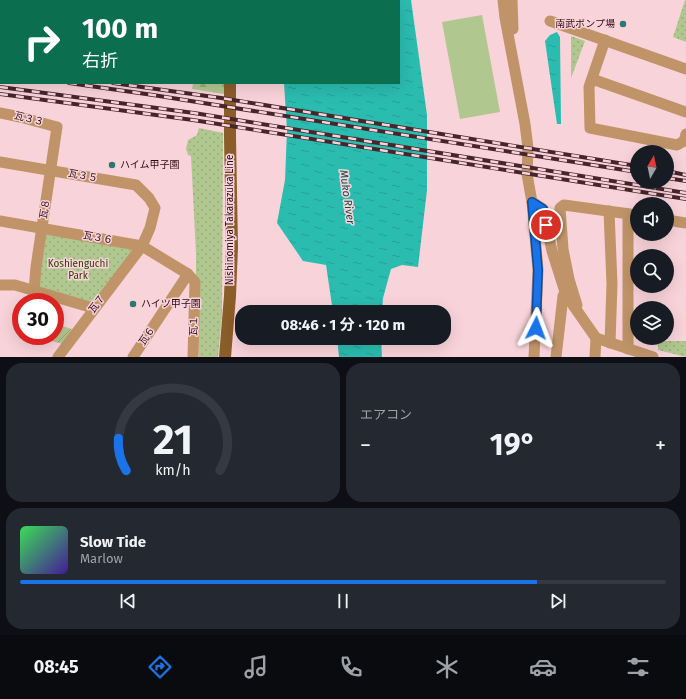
<!DOCTYPE html>
<html lang="ja">
<head>
<meta charset="utf-8">
<style>
	:root { --surface:#171b24; --page:#242831; --text:#f1f3f6; --muted:#9ea1a6; --line:#363941; --accent:#1a73e8 }
	body { margin:0; font-family:"Fira Sans","Noto Sans JP",sans-serif; background:var(--page); color:var(--text); height:100vh; display:flex; flex-direction:column; font-size:15px; white-space:nowrap }
	* { box-sizing:border-box; margin:0 }
	p { font-size:13px; color:var(--muted) }
	.icon { flex:none; width:22px; height:22px; fill:none; stroke:currentColor; stroke-width:2; stroke-linecap:round; stroke-linejoin:round }
	.map { position:relative; height:357px; overflow:hidden }
	.side { display:flex; flex-direction:column; gap:6px; padding:6px; background:#0d0f14; flex:1 }
	.side>* { flex:none }
	.banner { position:absolute; left:0px; top:0px; width:400px; height:84px; box-shadow:0 4px 16px #0002; background:#0b6e4f; color:#fff; overflow:hidden }
	.needle { width:26px; rotate:9deg }
	.buttons { position:absolute; left:630px; top:145px; display:grid; gap:8px }
	.buttons a { display:grid; place-items:center; width:44px; height:44px; border-radius:50%; background:var(--surface); box-shadow:0 4px 16px #0002; font-size:20px }
	.speed { position:absolute; left:12px; top:293px; display:flex; gap:8px; font-size:20px; font-weight:700; text-align:center }
	.speed>* { display:grid; place-content:center; width:52px; height:52px; border-radius:50%; background:var(--surface); box-shadow:0 4px 16px #0002; line-height:1 }
	.speed .limit { border:6px solid #d22; background:#fff; color:#111 }
	.pin { position:absolute; display:grid; place-items:center; width:34px; height:34px; color:#fff; margin:-17px; border:2px solid #fff; border-radius:50%; box-shadow:0 1px 4px #0007 }
	.me { position:absolute; width:44px; margin:-22px; rotate:3deg; stroke-linejoin:round; filter:drop-shadow(0 0 3px #0008) }
	.turn { display:flex; align-items:center; gap:14px; height:84px; padding:0 16px; font-size:18px }
	.turn .icon { width:52px; height:52px; stroke-width:2.5 }
	.turn b { display:block; font-size:28px; line-height:34px }
	.big { font-size:30px; font-weight:700; line-height:1.1 }
	.side .tile { flex:1; display:flex; flex-direction:column; justify-content:center; gap:6px; min-width:0; padding:0 14px; border-radius:16px; background:var(--page) }
	.side .dial { align-items:center; gap:0 }
	.dial svg { height:104px; overflow:visible; fill:none; stroke:var(--line); stroke-width:7; stroke-linecap:round; text-anchor:middle }
	.dial text { fill:var(--text); stroke:none }
	.song { display:flex; align-items:center; gap:12px }
	.cover { width:48px; height:48px; border-radius:6px; background:linear-gradient(135deg,hsl(130 70% 55%),hsl(260 70% 35%)) }
	.played { height:4px; border-radius:2px; background:linear-gradient(90deg,var(--accent) 80%,var(--line) 80%) }
	.keys { display:flex; justify-content:space-around; direction:ltr }
	.heat { display:flex; justify-content:space-between; align-items:center; font-size:22px; direction:ltr }
	.side .tiles { flex:1; display:grid; gap:6px; grid-template-columns:1fr 1fr }
	.tile:last-child { grid-column:span 2 }
	.trip { position:absolute; left:235px; top:305px; width:216px; height:40px; border-radius:16px; background:var(--surface); box-shadow:0 4px 16px #0002; font-weight:700; line-height:40px; text-align:center }
	.menu { display:flex; height:64px; justify-content:space-around; align-items:center; background:#090b0e; color:var(--muted) }
	.menu .icon { width:28px; height:28px }
	.menu .selected { color:var(--accent) }
	.menu b { font-size:18px; color:var(--text) }
	.map>svg:first-child { display:block }
</style>
</head>
<body>
<div class="map">
<svg width="686" height="357" viewBox="0 0 686 357">
	<defs>
		<pattern id="forest-firs" width="22" height="20" patternUnits="userSpaceOnUse"><rect width="22" height="20" fill="#b1c790"/><path d="M5 1l3.5 6h-7zM16 11l3.5 6h-7z" fill="#98aa7b"/></pattern>
		<pattern id="park-dots" width="8" height="8" patternUnits="userSpaceOnUse"><rect width="8" height="8" fill="#b1c790"/><path d="M2 2h.1M6 6h.1" fill="none" stroke="#98aa7b" stroke-width="1.8" stroke-linecap="round"/></pattern>
		<pattern id="garden-furrows" width="10" height="10" patternUnits="userSpaceOnUse"><rect width="10" height="10" fill="#b1c790"/><path d="M-1 1l2-2M0 10L10 0M9 11l2-2" fill="none" stroke="#98aa7b"/></pattern>
		<pattern id="water-ripples" width="26" height="14" patternUnits="userSpaceOnUse"><rect width="26" height="14" fill="#2bbcb0"/><path d="M2 4q2-2 4 0t4 0M15 11q2-2 4 0t4 0" fill="none" stroke="#26a096"/></pattern>
	</defs>
	<rect width="100%" height="100%" fill="#f9d3da"/>
	<polygon fill="url(#forest-firs)" points="193,83 224,83 224,94 192,89"/>
	<g fill="url(#park-dots)">
		<polygon points="685,0 686,0 686,42 673,37"/>
		<polygon points="571,36 585,41 571,78"/>
		<polygon points="199,128 223,133 222,315 218,357 199,357 196,274 196,253 191,156 188,155 186,149 188,140 197,135"/>
		<polygon points="48,233 134,250 92,307 40,289 37,285 44,236"/>
		<polygon points="653,341 686,341 686,357 658,350 658,345 653,344"/>
	</g>
	<polygon fill="url(#garden-furrows)" points="55,324 72,329 63,344 40,338 40,336 55,336"/>
	<polygon fill="#b1c790" points="482,15 500,112 460,119 442,22"/>
	<g fill="url(#water-ripples)">
		<polygon points="263,0 411,0 427,115 427,190 418,267 402,265 391,269 383,298 382,312 333,312 326,265 303,261 277,223 285,180 287,130 284,83 399,83 399,1"/>
		<polygon points="557,32 560,37 561,124 557,124 545,41 550,35"/>
		<polygon points="337,338 381,338 382,357 339,357"/>
	</g>
	<g fill="none" stroke-linecap="round" stroke-linejoin="round">
		<g stroke="#c09468" stroke-width="11">
			<polyline points="36,0 43,1"/>
			<polyline points="179,0 179,1"/>
			<polyline points="503,0 505,18 525,124 528,148 527,174 532,202 538,270 534,357"/>
			<polyline points="512,0 513,29"/>
			<polyline points="80,1 81,0"/>
			<polyline points="550,21 686,69"/>
			<polyline points="605,40 589,87 590,128 677,145 684,141 686,134"/>
			<polyline points="0,48 1,48"/>
			<polyline points="592,79 686,112"/>
			<polyline points="0,113 20,117 57,127 36,267 34,291"/>
			<polyline points="0,162 136,185 149,198 155,208 150,228 142,246 58,357"/>
			<polyline points="532,202 543,209 552,251 566,295 596,338 653,357"/>
			<polyline points="609,211 612,284 610,343"/>
			<polyline points="628,214 628,349"/>
			<polyline points="667,220 686,223"/>
			<polyline points="0,221 142,246 188,274 195,282 193,357"/>
			<polyline points="0,285 15,285 93,308"/>
			<polyline points="577,305 569,279 563,249 560,208 564,205 637,215"/>
			<polyline points="133,357 188,274"/>
			<polyline points="556,357 563,296 566,295"/>
			<polyline points="595,357 596,338"/>
		</g>
		<g stroke="#8b5d29" stroke-width="12">
			<polyline points="214,0 214,1"/>
			<polyline points="225,357 230,296 232,247 230,137 230,83"/>
		</g>
		<defs>
			<g id="rail">
				<polyline points="0,67 1,68"/>
				<polyline points="0,74 1,74"/>
				<polyline points="69,83 153,95 637,172"/>
				<polyline points="113,83 221,98 637,166"/>
				<polyline points="0,87 194,113 686,193"/>
				<polyline points="0,94 193,120 686,199"/>
				<polyline points="667,171 686,175"/>
				<polyline points="667,178 686,181"/>
			</g>
		</defs>
		<use href="#rail" stroke="#46252d" stroke-width="4"/>
		<use href="#rail" stroke="#f9d3da" stroke-width="2.5" stroke-dasharray="8" stroke-linecap="butt"/>
	</g>
	<g fill="none" stroke-linecap="round" stroke-linejoin="round">
		<defs>
			<polyline id="route" points="536,328 538,270 532,202 543,209 546,225"/>
		</defs>
		<use href="#route" stroke="#114b97" stroke-width="10"/>
		<use href="#route" stroke="#1a73e8" stroke-width="7"/>
	</g>
	<g fill="#2e766f" stroke="#f9d3da" stroke-width="1.5">
		<circle cx="623" cy="24" r="4"/>
		<circle cx="112" cy="165" r="4"/>
		<circle cx="133" cy="304" r="4"/>
	</g>
	<g text-anchor="middle" dominant-baseline="central" stroke-width="3" stroke-linejoin="round" paint-order="stroke">
		<g font-size="10" fill="#2a0a13" stroke="#f9d3da" text-anchor="start">
			<text x="615" y="24" text-anchor="end">南武ポンプ場</text>
			<text x="120" y="165">ハイム甲子園</text>
			<text x="141" y="304">ハイツ甲子園</text>
		</g>
		<g font-size="10" fill="#2a0a13" stroke="#f9d3da">
			<text transform="translate(29 119) rotate(14)">瓦３３</text>
			<text transform="translate(83 176) rotate(10)">瓦３５</text>
			<text transform="translate(45 209) rotate(-82)">瓦８</text>
			<text transform="translate(230 220) rotate(-90)">Nishinomiya Takarazuka Line</text>
			<text transform="translate(98 238) rotate(10)">瓦３６</text>
			<text transform="translate(97 304) rotate(-53)">瓦７</text>
			<text transform="translate(194 326) rotate(-89)">瓦１</text>
			<text transform="translate(147 336) rotate(-56)">瓦６</text>
		</g>
		<g font-size="10" fill="#2a3e00" stroke="#f9d3da">
			<text x="78" y="264">Koshienguchi<tspan x="78" dy="12">Park</tspan></text>
		</g>
		<g font-size="11" font-style="italic" fill="#0f4a45" stroke="#f9d3da">
			<text transform="translate(347 197) rotate(82)">Muko River</text>
		</g>
	</g>
</svg>
<div class="buttons">
<a><svg class="needle" viewBox="-14 -14 28 28"><path d="M0-13l5 13h-10z" fill="#e53935"/><path d="M0 13l5-13h-10z" fill="#9ea1a6"/></svg></a>
<a><svg class="icon" aria-label="sound" viewBox="0 0 24 24"><path d="M4 9h4l5-4v14l-5-4H4zM17 9q2 3 0 6"/></svg></a>
<a><svg class="icon" aria-label="search" viewBox="0 0 24 24"><circle cx="10" cy="10" r="6"/><path d="M15 15l6 6"/></svg></a>
<a><svg class="icon" aria-label="layers" viewBox="0 0 24 24"><path d="M12 4l9 5-9 5-9-5zM3 14l9 5 9-5"/></svg></a>
</div>
<div class="speed"><div class="limit">30</div></div>
<div class="pin" style="left:546px;top:225px;background:#d93025"><svg class="icon" aria-label="arrive" viewBox="0 0 24 24"><path d="M6 21V4h12l-3 4 3 4H6"/></svg></div>
<svg class="me" style="left:536px;top:328px" viewBox="-20 -20 40 40"><path d="M0-17L14 15 0 8-14 15z" fill="#1a73e8" stroke="#fff" stroke-width="4"/></svg>
<div class="trip">08:46 · 1 分 · 120 m</div>
<div class="banner">
<div class="turn"><svg class="icon" aria-label="right" viewBox="0 0 24 24"><path d="M7 20v-9h11M14 6l5 5-5 5"/></svg><div><b>100 m</b>右折</div></div>
</div>
</div>
<section class="side">
<div class="tiles">
<div class="tile dial"><svg viewBox="0 0 100 80">
<path d="M14 69A42 42 0 1 1 86 69"/>
<path d="M14 69A42 42 0 0 1 8 44" stroke="#1a73e8"/>
<text x="50" y="56" font-size="32" font-weight="700">21</text>
<text x="50" y="72" font-size="11">km/h</text>
</svg></div>
<div class="tile"><p>エアコン</p>
<div class="heat"><a>−</a><b class="big">19°</b><a>+</a></div>
</div>
<div class="tile">
<div class="song"><i class="cover"></i><div><b>Slow Tide</b><p>Marlow</p></div></div>
<div class="played"></div>
<div class="keys"><svg class="icon" aria-label="previous" viewBox="0 0 24 24"><path d="M18 5L8 12l10 7zM5 5v14"/></svg><svg class="icon" aria-label="pause" viewBox="0 0 24 24"><path d="M8 5v14M16 5v14"/></svg><svg class="icon" aria-label="next" viewBox="0 0 24 24"><path d="M6 5l10 7-10 7zM19 5v14"/></svg></div>
</div>
</div>
</section>
<nav class="menu">
<b>08:45</b>
<svg class="icon selected" aria-label="directions" viewBox="0 0 24 24"><path d="M12 3l9 9-9 9-9-9zM9 14v-3h6M13 9l2 2-2 2"/></svg>
<svg class="icon" aria-label="music" viewBox="0 0 24 24"><path d="M9 18V5l10-2v13"/><circle cx="6" cy="18" r="3"/><circle cx="16" cy="16" r="3"/></svg>
<svg class="icon" aria-label="phone" viewBox="0 0 24 24"><path d="M5 4h4l2 5-3 2q2 4 5 5l2-3 5 2v4C11 20 4 13 5 4z"/></svg>
<svg class="icon" aria-label="climate" viewBox="0 0 24 24"><path d="M12 3v18M4 7l16 10M4 17L20 7"/></svg>
<svg class="icon" aria-label="car" viewBox="0 0 24 24"><path d="M5 17H2v-5l4-1 3-4h7l3 4 3 1v5h-3M9 17h6M6 11h13"/><circle cx="7" cy="17" r="2"/><circle cx="17" cy="17" r="2"/></svg>
<svg class="icon" aria-label="filters" viewBox="0 0 24 24"><path d="M4 7h16M4 17h16"/><circle cx="9" cy="7" r="2"/><circle cx="15" cy="17" r="2"/></svg>
</nav>
</body>
</html>
